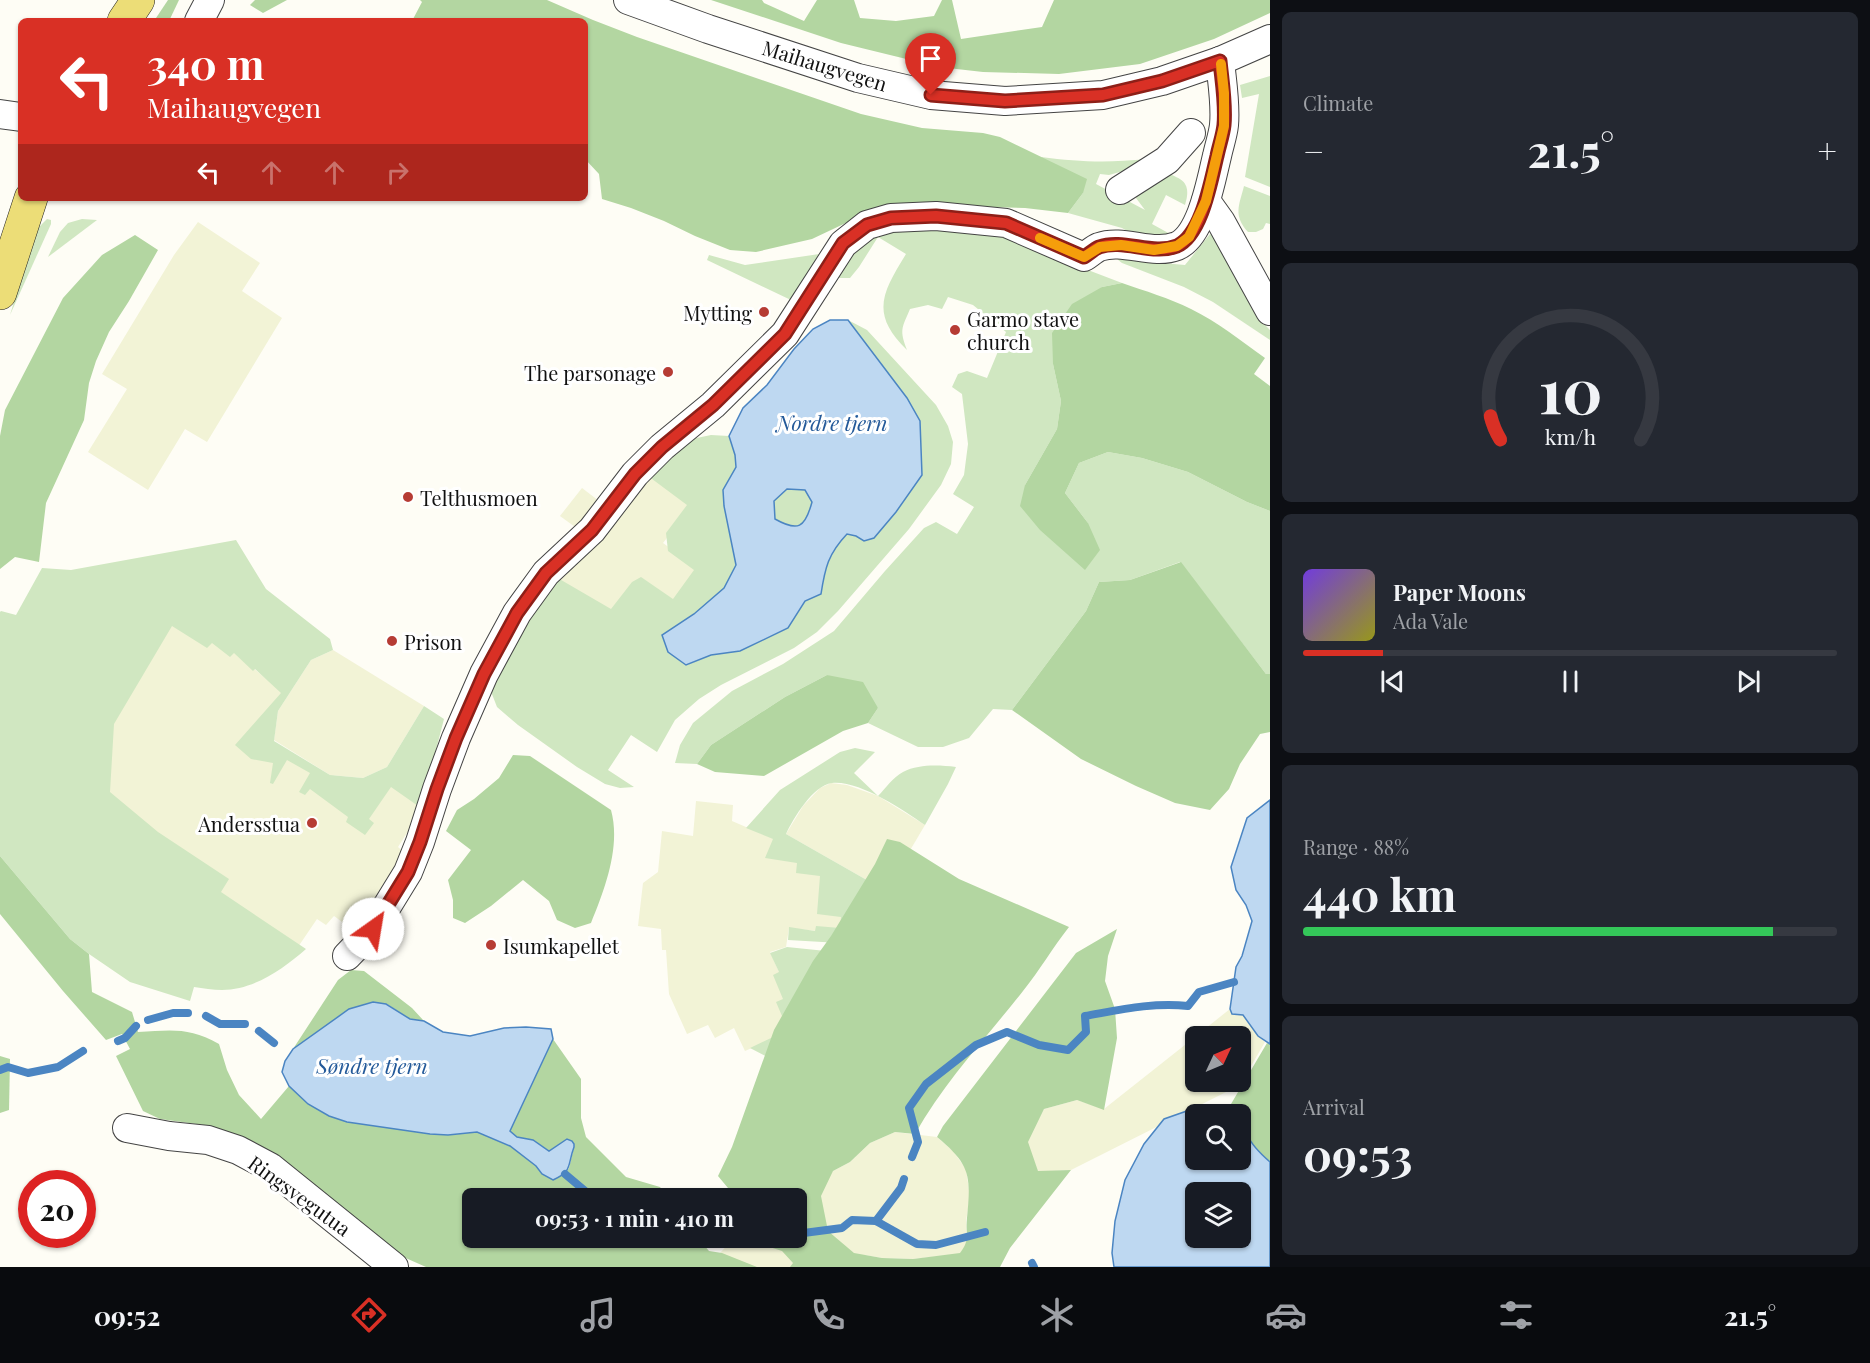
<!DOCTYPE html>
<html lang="en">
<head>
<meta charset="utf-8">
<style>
	:root { --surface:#171b24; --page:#242831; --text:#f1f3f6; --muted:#9ea1a6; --line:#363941; --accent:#d93025 }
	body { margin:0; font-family:"Playfair Display",serif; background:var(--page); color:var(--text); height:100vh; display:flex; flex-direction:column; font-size:22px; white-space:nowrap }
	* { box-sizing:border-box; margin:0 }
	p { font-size:20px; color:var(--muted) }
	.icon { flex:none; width:33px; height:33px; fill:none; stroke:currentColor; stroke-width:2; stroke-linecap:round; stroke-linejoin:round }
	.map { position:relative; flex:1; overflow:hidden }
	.drawer { display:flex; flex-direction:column; gap:12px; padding:12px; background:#0d0f14; width:600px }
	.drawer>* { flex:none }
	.top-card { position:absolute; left:18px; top:18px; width:570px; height:183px; border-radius:9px; box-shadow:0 2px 4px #0004; background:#d93025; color:#fff; overflow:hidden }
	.needle { width:39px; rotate:46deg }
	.tools { position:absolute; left:1185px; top:1026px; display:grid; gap:12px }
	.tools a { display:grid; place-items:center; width:66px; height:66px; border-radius:9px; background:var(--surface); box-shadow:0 2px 4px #0004; font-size:30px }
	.speed { position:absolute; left:18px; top:1170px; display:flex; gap:12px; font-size:30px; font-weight:700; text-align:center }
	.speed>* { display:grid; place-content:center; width:78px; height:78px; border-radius:50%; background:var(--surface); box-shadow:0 2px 4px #0004; line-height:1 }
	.speed .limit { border:9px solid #d22; background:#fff; color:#111 }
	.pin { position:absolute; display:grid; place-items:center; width:51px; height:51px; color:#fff; margin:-62px -26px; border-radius:50% 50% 50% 0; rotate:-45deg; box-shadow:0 0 6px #0007 }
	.pin .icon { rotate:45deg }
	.me { position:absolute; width:66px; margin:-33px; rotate:32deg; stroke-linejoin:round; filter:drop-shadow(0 0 4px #0008) }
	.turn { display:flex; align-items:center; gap:21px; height:126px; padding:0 30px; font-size:27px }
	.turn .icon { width:78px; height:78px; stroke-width:2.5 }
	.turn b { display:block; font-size:42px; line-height:51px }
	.lanes { display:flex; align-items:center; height:57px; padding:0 30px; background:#0003; justify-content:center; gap:30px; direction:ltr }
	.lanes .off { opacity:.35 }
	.big { font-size:45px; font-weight:700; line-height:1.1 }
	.drawer .widget { flex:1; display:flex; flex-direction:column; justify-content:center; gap:9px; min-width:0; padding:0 21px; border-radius:9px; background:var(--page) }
	.drawer .dial { align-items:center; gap:0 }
	.dial svg { height:156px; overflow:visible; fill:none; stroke:var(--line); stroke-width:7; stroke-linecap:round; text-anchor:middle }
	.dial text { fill:var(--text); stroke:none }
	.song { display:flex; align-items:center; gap:18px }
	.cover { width:72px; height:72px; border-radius:9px; background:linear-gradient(135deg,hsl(260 70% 55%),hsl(60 70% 35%)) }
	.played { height:6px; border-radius:3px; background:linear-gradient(90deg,var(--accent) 15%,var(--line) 15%) }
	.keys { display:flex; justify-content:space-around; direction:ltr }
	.heat { display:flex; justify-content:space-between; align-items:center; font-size:33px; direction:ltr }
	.charge { height:9px; border-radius:4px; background:linear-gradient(90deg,#34c759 88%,var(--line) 0) }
	.trip { position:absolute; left:462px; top:1188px; width:345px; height:60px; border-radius:9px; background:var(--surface); box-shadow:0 2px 4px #0004; font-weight:700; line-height:60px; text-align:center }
	.dock { display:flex; height:96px; justify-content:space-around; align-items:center; background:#090b0e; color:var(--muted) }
	.dock .icon { width:42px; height:42px }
	.dock .selected { color:var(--accent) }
	.dock b { font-size:27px; color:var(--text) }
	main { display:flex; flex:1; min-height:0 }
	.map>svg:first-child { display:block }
</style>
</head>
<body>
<main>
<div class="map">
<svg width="1270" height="1267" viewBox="0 0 1270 1267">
	<rect width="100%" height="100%" fill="#fefdf5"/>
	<g fill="#f2f3d6">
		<polygon points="198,222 260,263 242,291 282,318 207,442 185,429 148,490 88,452 127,389 102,374 174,255"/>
		<polygon points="634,464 692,506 663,543 699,569 673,604 612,617 551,574 582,532 560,516 582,488 603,504"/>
		<polygon points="171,624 233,651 283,693 237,744 287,758 312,772 391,785 423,808 398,847 407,855 357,933 334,916 326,925 317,919 298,947 216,891 157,833 109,792 113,724"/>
		<polygon points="333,650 424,706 387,767 363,778 330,775 274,740 278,711 311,660"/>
		<polygon points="831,783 847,785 878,796 925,825 886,891 786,834 803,806 820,788"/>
		<polygon points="696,801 733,805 732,821 774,839 798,863 821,876 842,916 841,929 816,931 789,928 786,947 770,952 780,974 790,1031 745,1051 734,1028 715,1038 708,1025 687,1034 669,994 666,950 662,950 661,929 638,926 643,883 658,872 662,831 693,836"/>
		<polygon points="1230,1009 1232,1014 1243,1015 1258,1036 1265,1042 1240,1085 1071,1170 1038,1172 1027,1142 1044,1109 1077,1100 1104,1109 1195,1037 1196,1082 1240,1082 1240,1036 1196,1036"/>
		<polygon points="895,1132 937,1137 953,1151 966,1169 970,1197 966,1221 967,1243 960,1254 913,1259 882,1258 865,1255 858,1267 707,1267 734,1238 796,1238 796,1198 833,1171 850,1162 870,1143"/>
	</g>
	<g fill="#d0e7c1">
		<polygon points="1270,76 1270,187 1245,177 1259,94 1242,98 1240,85"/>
		<path d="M1041,157C1079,162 1108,163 1147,159L1148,164L1109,175L1100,174L1096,184L1145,210L1136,198L1137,193C1146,188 1157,177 1166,175C1170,174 1173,175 1176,177C1189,182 1189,193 1185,205L1166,195L1152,224L1172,235L1167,238L1134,235L1122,228L1068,213L1083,193Z"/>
		<path d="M1244,186L1270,196V224L1266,223L1263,229L1256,232H1248C1233,215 1239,206 1244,186Z"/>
		<polygon points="47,219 51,220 51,224 10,315 35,231"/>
		<polygon points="82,219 97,220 48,257 60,232 68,223"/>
		<path d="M1004,227L1067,262L1122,283L1102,287L1053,364L1061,401L1057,429L1025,485L1088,523L1065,493L1079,463L1108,452L1142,458L1188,472L1247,502L1270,511V674H1266L1180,562L1130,580L1099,582L1086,611L1012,710L993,709L969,738L943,747H918L868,723L878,708L827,675L785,697L711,745L697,764L675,763L680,745L693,723L732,691L783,664L834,631L885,571L924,528L936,522L957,534L974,507L953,494L964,475L968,444L962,394L952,387L958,374L967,371L987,378L1006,332L973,305L948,297L942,309L928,305L910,309C902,328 899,330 907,350C870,314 882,293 906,254L878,237L859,267L850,278H839L837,272L875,228Z"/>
		<polygon points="1210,234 1218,239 1256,312 1266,326 1270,330 1270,340 1213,302 1184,287 1122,263 1117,259 1185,265"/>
		<polygon points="826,253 793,301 707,260 709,255 745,265"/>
		<path d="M848,320L867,330L936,405L948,426L953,442L951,464L941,485L909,529L838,611L817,632L794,648L721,685L699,699L675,720L657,752L631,735L608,770L634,787L620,788L605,784L577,767L518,725L497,707L490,689L497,669L556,577L611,609L632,582L641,577L673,599L694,570L668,551L666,533L687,505L648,476L692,439L711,435L729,436L735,455L736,467L723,490L736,565L724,588L694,614L663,635L668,652L687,665L711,655L740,651L788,628L805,601L821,594C825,567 828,554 847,534L856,536L864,541L874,538L896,512L922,475L907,398Z"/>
		<path d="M786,489L805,490L812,502C809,513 804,530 789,526C785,525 779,521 775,519L774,501Z"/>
		<path d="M236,540L266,589L330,639L333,650L311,660L278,711L274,741L330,775L363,778L387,767L424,706L444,719L421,808L391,787L369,819L374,823L365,835L346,822L348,817L310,789L305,795L299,792L310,773L287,760L273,784L270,783L273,763L251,759L235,745L281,693L255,669L253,671L234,653L230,657L212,643L207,648L172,626L114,724L110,792L158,832L229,879L221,892L306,949C283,969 254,990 222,990C213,990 203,988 194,987L190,1001L130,982L89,954L70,939L0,856V612L1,611L16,615L42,568L71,570Z"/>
		<path d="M855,748L875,752L854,773L878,796C885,789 893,777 903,772C919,764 938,765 956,767L948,784L925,825C903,810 859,780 832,783C813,785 793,819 786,834L886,891L857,944L788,940L789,927L815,931L816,926L840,928L841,917L817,914L820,876L796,873L797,863L765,858L773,839L746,828L780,790L840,752Z"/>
		<polygon points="787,947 855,954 793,1070 750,1048 788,1030 776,1002 783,999 773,975 779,972 770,953"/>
	</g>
	<g fill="#b3d6a1">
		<polygon points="168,0 179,0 169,21 154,21"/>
		<polygon points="255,0 287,0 263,13 250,5"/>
		<polygon points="420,0 547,0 593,20 637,37 861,114 922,128 983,133 1000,137 1087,179 1083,193 1068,213 1025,208 986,207 869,212 812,239 756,252 730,250 695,236 664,221 631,208 602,199 599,174 585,159 585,21 412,21 422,2"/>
		<polygon points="711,0 762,0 764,3 804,21 817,0 854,0 860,18 896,21 934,16 942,0 952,0 961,39 1042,27 1054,0 1270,0 1270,13 1214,39 1140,64 1059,74 983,72 939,67 841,43"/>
		<polygon points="135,235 158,250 129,301 109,332 96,361 89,383 84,420 46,503 39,562 15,557 0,569 0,436 5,410 63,298 102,255"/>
		<path d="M1122,283C1145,291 1169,298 1191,309C1218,322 1241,341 1265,358L1254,374L1270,386V511L1247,502L1188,472L1142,458L1108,452L1079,463L1065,493L1088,523L1100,550L1085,570L1040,530L1020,506L1025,485L1057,429L1061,401L1053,364L1052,333L1072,304L1102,287Z"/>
		<polygon points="1181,562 1266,674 1270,674 1270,732 1260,734 1240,764 1229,789 1210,810 1175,803 1136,786 1081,759 1012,710 1086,611 1099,582 1130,580"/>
		<polygon points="827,675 863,682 878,708 868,723 843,731 764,776 715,772 697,764 711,745 785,697"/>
		<path d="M513,755L530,756L611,810C621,846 605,889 591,923L575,928L557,920L549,901L523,880L491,906L465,923L453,918V900L448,880L471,850L446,831L457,810L474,799L499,778Z"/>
		<path d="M887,839L900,842L959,879L1069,927C1053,947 1040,970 1023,991C986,1038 945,1081 915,1134L895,1132L870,1143L850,1162L833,1171L821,1196L828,1231L854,1253L882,1258L913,1259L960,1253C971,1238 965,1235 967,1218C971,1176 971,1165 937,1137L943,1126L1076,953L1117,929L1108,956L1105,981L1115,1009L1117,1038L1104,1110L1077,1100L1044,1109L1028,1142L1038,1171L1071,1170L1010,1248L1000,1267H790L793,1263L782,1251L751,1241L729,1240L727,1238H796V1198H728V1188L718,1176L732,1147L774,1030L813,961L831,936L875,864Z"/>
		<path d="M0,856L70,939L89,954L92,992L132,1012L138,1032C172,1030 189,1027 219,1044L227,1070L239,1095L261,1119L289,1086L308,1104L347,1122L448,1135L477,1132L510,1146L536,1166L542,1174H565L569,1168L574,1147V1144L572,1141L567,1140L549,1151L533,1140L517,1137L509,1131L553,1039L581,1079V1118L586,1137L626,1177L660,1187L668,1198H472V1238H698L709,1251L722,1253L757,1267H426L392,1252L241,1137L211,1126L160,1119L143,1111L116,1056L130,1049L122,1034L106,1040L63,991L0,914Z"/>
		<polygon points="351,970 364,971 412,1008 424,1021 410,1019 387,1004 349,1009 293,1049 338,980"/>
		<path d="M1267,1043L1270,1044V1162C1262,1155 1253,1146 1248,1137C1242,1123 1247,1112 1231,1104Z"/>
		<polygon points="0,1056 10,1059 9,1110 0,1113"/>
	</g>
	<g fill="#bed8f1" stroke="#4b85c2" stroke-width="1.5" fill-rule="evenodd">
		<path d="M830,320H848L907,398L920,421L922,475L896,512L874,538L864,541L856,536L847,534C828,554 825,568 821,594L805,601L788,628L740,651L711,655L686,665L668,652L662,635L694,614L724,588L736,565L724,506L723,490L736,467L735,455L729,436L743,408L767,385L794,349L813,329ZM787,489L805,490L812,502C805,528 798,532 775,519L774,501Z"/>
		<polygon points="1270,800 1270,1044 1258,1036 1243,1015 1232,1014 1230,1009 1236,967 1242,956 1252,921 1246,905 1236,890 1231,867 1247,818"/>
		<path d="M373,1002L386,1004L410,1019L424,1021L443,1032L470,1036L504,1028L526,1027L551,1029L553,1039L510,1131L517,1137L533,1140L549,1151L567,1139L572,1141L574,1144V1147C567,1166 573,1171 553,1180L542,1174L536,1166L510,1146L477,1132L448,1135L430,1134L347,1122L329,1116L308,1104L289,1086L282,1072L285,1061L293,1049L349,1009Z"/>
		<path d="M1223,1105L1239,1108C1243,1117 1244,1127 1248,1136C1252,1146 1262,1155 1270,1162V1267H1114L1112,1253L1115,1221L1125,1180L1144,1144L1164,1119L1201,1106ZM1196,1114H1240V1160H1196ZM1196,1192H1240V1238H1196Z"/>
	</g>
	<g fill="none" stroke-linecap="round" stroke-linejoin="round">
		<g stroke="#4b85c2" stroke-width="8">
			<polyline points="206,1016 220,1024 245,1024"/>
			<polyline points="148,1020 173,1013 188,1013"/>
			<polyline points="259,1031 274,1043"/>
			<polyline points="118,1041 125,1038 136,1026"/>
			<polyline points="0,1070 8,1067 28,1073 58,1067 83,1051"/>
			<path d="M912,1157L918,1142L909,1108L926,1084L976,1045L1007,1032L1039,1045L1068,1050L1086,1032L1085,1016C1119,1010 1153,1002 1188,1006L1199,992L1234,982"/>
			<polyline points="565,1174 584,1190 590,1198"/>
			<polyline points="876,1221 901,1188 904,1179"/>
			<polyline points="796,1234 842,1228 852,1220 876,1221 917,1244 936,1245 985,1232"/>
			<polyline points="1032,1263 1034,1267"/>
		</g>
		<defs>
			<g id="minor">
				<polyline points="628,0 708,29 858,78 931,95 1005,101 1103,95 1162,81 1220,61 1270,39"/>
				<polyline points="199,21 210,0"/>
				<polyline points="0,114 21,117"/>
				<polyline points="1120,190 1167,160 1191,133"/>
				<polyline points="1206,201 1221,222 1270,311"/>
				<path d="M347,956L373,929L408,872L420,842L437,789L456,738L484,674L517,613L546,573L592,530L635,474L662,447L713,405L785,334L843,244L867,225L891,218L936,216L1006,223L1084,257C1089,254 1094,249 1099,247C1124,238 1152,256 1177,246C1202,235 1211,180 1217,156C1219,146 1223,135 1224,125C1226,104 1222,82 1220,61"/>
				<polyline points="127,1128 169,1136 208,1140 238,1150 270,1167 394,1267"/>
			</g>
			<g id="major">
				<polyline points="124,21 138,0"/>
				<polyline points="0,293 31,198"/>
			</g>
		</defs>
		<use href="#minor" stroke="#444" stroke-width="30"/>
		<use href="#major" stroke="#222" stroke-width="34"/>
		<use href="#minor" stroke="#fff" stroke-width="28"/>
		<use href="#major" stroke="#ecdd77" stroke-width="33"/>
	</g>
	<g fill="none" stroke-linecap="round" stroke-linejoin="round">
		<defs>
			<path id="route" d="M373,929L408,872L420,842L437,789L456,738L484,674L517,613L546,573L592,530L635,474L662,447L713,405L785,334L843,243L867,225L891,218L936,216L1006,223L1084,257C1089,254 1094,249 1099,247C1124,238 1152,256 1177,246C1202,235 1211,180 1217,156C1219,146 1223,135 1224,125C1226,104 1222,82 1220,61L1162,81L1103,95L1005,101L931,95"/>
		</defs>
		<use href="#route" stroke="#8d1f18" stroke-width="15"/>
		<use href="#route" stroke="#d93025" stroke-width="10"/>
		<polyline stroke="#f59e0b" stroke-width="10" points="1040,238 1084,257 1100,247 1121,245 1154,250 1177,246 1189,237 1206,201 1224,126 1224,93 1221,64"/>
	</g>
	<g fill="#b63c34" stroke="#fff" stroke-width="2">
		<circle cx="764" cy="312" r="6"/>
		<circle cx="955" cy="330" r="6"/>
		<circle cx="668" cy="372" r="6"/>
		<circle cx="408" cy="497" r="6"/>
		<circle cx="392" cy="641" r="6"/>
		<circle cx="312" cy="823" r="6"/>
		<circle cx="491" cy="945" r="6"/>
	</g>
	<g text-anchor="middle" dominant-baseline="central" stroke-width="6" stroke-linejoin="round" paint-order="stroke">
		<g font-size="20" fill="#111" stroke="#fff">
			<text transform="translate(825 65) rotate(17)">Maihaugvegen</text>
			<text transform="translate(300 1195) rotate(36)">Ringsvegutua</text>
		</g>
		<g font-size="20" fill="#111" stroke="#fff" text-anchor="start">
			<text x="752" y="312" text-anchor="end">Mytting</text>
			<text x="967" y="318">Garmo stave<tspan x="967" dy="23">church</tspan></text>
			<text x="656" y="372" text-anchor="end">The parsonage</text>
			<text x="420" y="497">Telthusmoen</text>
			<text x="404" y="641">Prison</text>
			<text x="300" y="823" text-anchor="end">Andersstua</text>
			<text x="503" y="945">Isumkapellet</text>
		</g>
		<g font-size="21" font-style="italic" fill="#235999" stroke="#fff">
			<text x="832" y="422">Nordre tjern</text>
			<text x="372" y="1065">Søndre tjern</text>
		</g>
	</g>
</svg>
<div class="tools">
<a><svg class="needle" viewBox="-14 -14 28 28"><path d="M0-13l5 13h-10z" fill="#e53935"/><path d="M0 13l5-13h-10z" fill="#9ea1a6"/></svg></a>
<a><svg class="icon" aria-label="search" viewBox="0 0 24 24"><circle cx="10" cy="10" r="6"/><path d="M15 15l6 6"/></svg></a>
<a><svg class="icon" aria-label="layers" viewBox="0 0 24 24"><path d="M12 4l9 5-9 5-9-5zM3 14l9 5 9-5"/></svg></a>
</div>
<div class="speed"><div class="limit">20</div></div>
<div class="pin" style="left:931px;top:95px;background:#d93025"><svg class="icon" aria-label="arrive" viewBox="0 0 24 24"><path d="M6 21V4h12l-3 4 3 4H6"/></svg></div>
<svg class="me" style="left:373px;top:929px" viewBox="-20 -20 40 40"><circle r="19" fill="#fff"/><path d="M0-13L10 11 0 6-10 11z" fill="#d93025"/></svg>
<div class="trip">09:53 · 1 min · 410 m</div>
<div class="top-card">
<div class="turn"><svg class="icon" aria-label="left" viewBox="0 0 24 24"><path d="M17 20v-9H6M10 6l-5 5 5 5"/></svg><div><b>340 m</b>Maihaugvegen</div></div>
<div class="lanes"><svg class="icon" aria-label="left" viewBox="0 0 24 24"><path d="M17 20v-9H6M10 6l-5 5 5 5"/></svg><svg class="icon off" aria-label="ahead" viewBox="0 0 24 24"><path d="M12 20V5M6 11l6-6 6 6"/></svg><svg class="icon off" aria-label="ahead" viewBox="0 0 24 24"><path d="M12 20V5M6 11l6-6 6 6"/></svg><svg class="icon off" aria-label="right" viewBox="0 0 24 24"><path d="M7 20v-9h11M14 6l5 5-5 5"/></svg></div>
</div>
</div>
<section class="drawer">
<div class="widget"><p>Climate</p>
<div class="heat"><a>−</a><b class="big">21.5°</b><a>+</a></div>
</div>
<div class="widget dial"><svg viewBox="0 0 100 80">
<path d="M14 69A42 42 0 1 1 86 69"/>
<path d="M14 69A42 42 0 0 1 9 57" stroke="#d93025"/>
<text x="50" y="56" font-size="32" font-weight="700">10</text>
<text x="50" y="72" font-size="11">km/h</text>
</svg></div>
<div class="widget">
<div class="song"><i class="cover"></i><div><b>Paper Moons</b><p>Ada Vale</p></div></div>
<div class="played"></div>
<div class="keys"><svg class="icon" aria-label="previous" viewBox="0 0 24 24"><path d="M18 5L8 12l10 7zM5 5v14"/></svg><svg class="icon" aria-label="pause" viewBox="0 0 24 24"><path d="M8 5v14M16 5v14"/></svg><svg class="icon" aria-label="next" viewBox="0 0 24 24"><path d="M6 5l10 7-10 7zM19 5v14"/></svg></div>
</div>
<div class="widget"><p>Range · 88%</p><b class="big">440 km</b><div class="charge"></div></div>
<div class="widget"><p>Arrival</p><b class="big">09:53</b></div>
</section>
</main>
<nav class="dock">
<b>09:52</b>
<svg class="icon selected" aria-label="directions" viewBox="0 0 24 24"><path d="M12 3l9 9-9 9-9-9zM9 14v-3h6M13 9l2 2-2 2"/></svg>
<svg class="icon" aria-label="music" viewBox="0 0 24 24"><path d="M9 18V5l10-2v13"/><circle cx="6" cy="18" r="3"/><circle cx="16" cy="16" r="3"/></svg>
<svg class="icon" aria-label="phone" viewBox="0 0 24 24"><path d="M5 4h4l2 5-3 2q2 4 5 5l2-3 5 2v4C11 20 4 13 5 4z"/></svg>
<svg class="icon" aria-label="climate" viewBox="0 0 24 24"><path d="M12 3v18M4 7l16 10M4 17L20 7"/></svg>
<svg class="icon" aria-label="car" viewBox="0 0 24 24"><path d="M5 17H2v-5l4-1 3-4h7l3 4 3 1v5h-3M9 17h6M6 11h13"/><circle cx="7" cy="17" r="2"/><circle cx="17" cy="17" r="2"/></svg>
<svg class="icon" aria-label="filters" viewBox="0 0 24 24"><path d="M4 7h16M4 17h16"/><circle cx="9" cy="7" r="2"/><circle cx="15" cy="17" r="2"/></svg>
<b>21.5°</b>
</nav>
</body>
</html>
